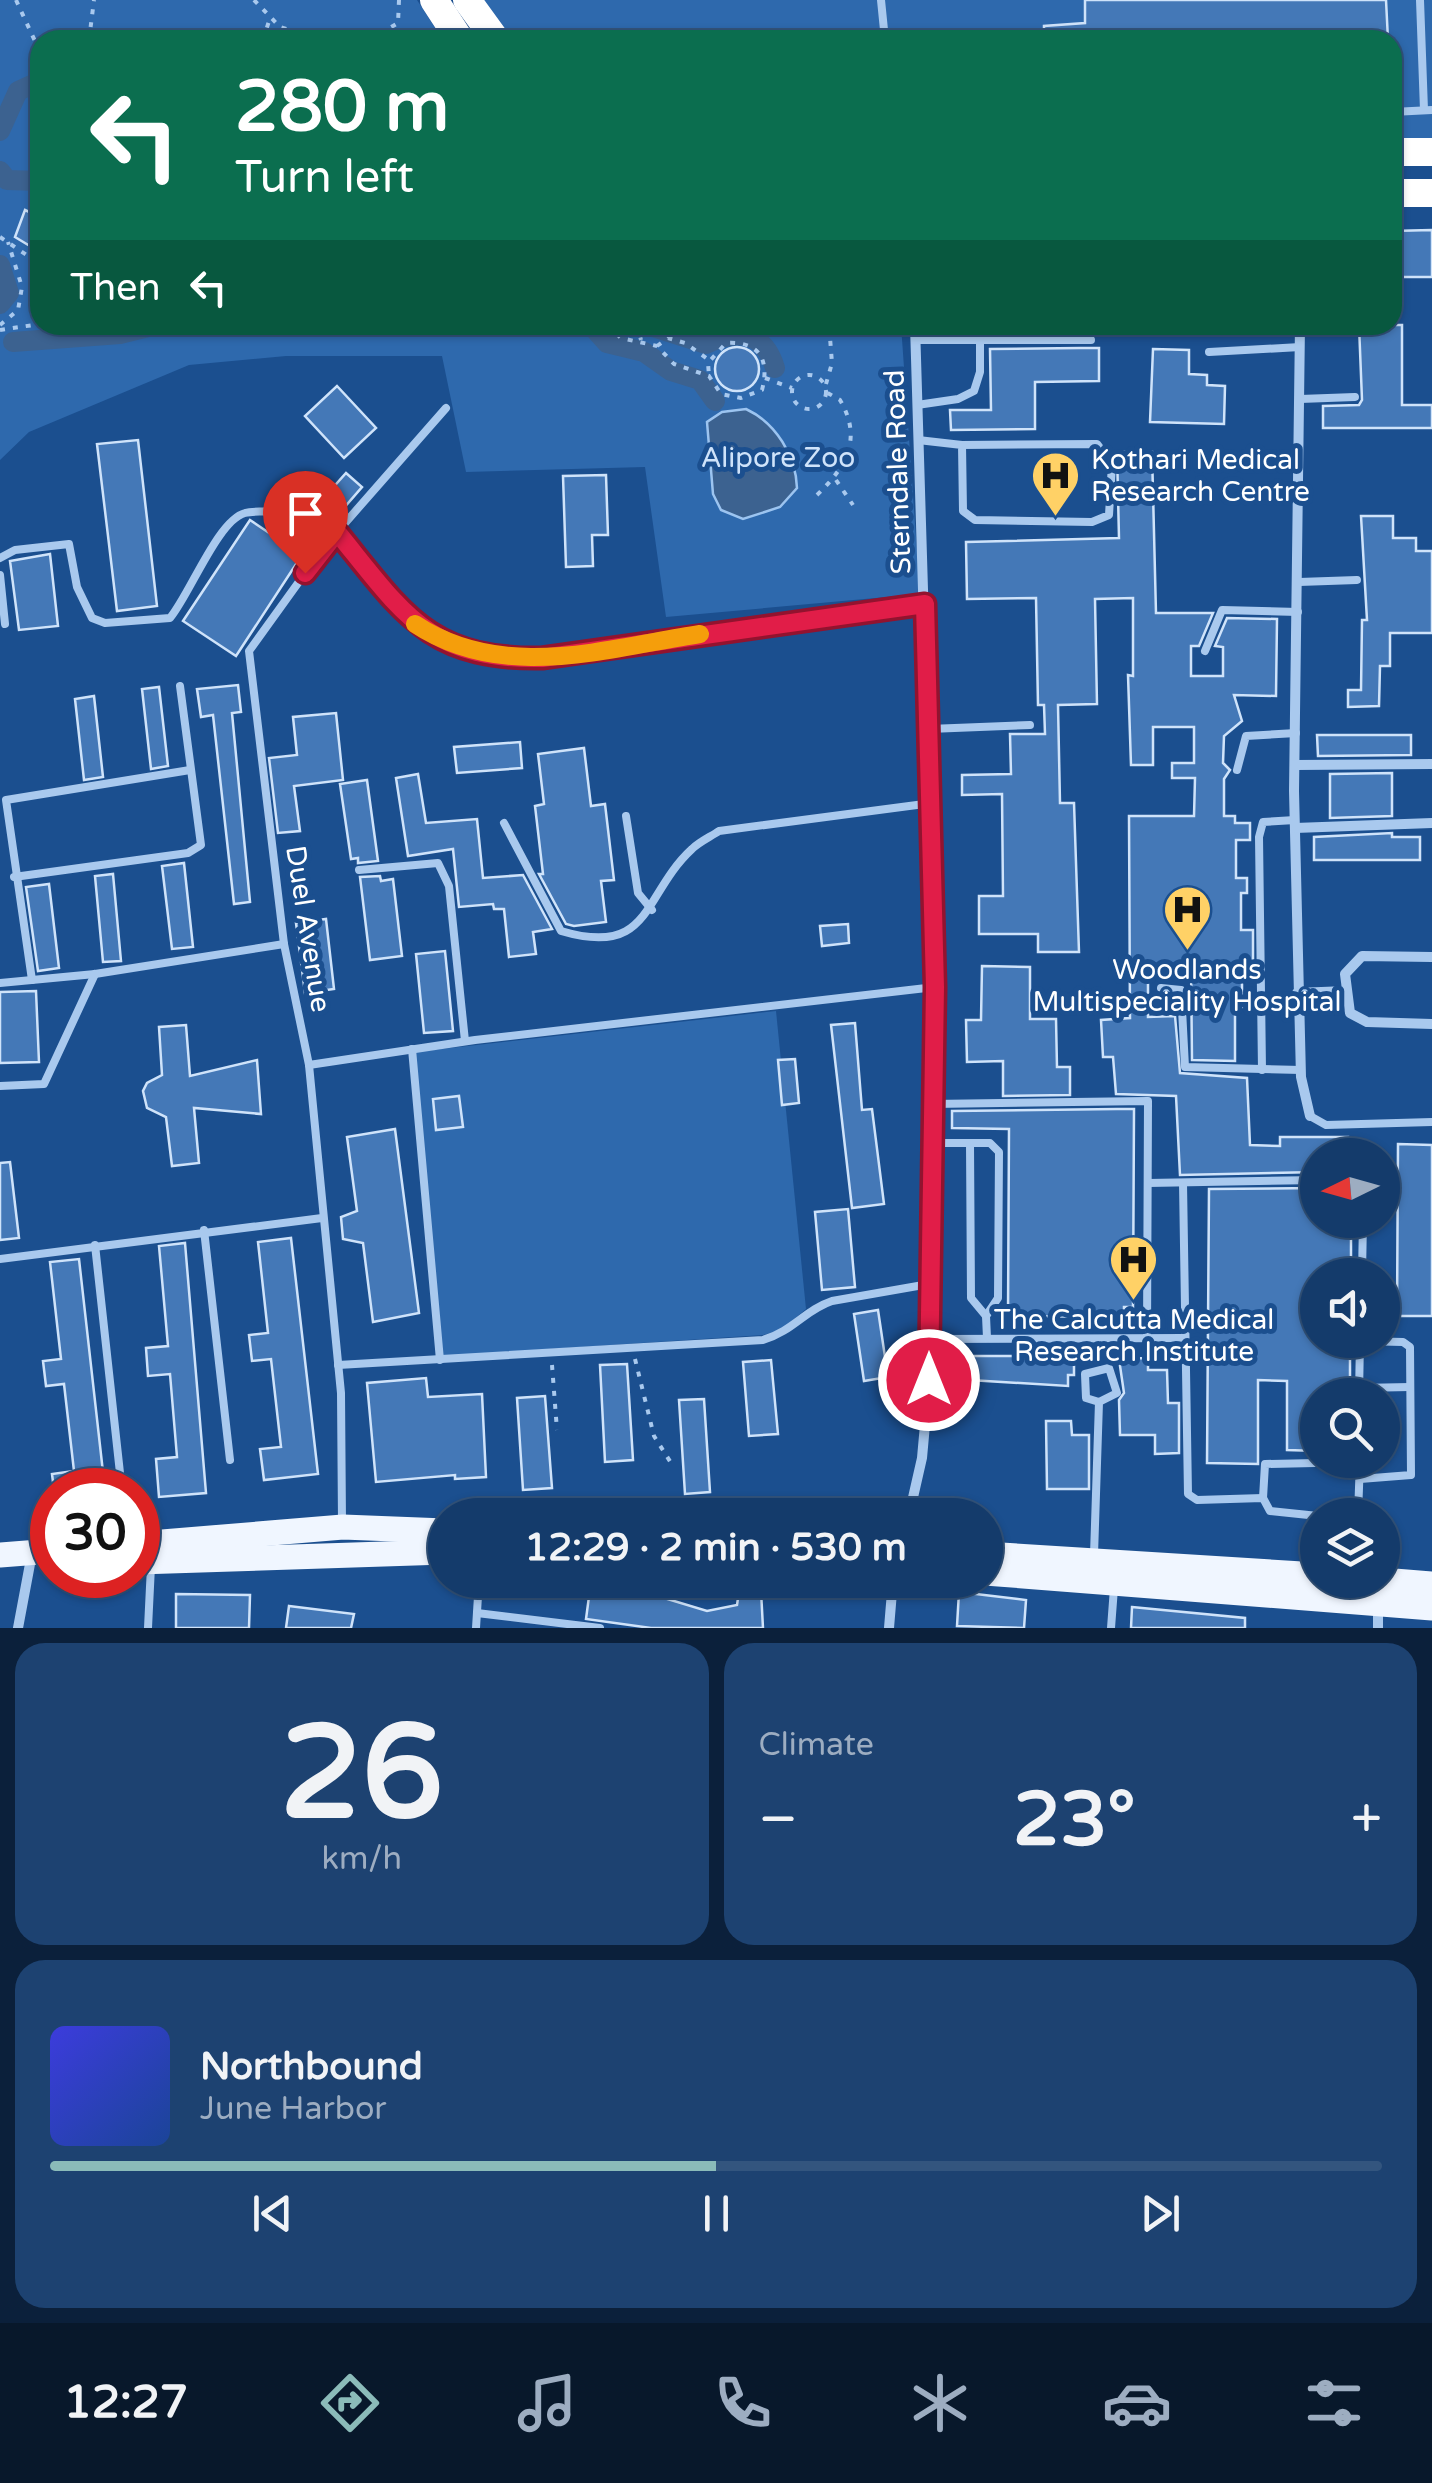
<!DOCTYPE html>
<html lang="en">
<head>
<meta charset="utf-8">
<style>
	:root { --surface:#143b6b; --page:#1d4271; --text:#f1f3f6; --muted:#9dadc1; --line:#33557e; --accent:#8bbbb9 }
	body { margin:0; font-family:"Varela Round",sans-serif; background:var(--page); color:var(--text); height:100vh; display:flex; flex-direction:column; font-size:38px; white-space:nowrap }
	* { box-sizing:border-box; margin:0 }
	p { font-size:32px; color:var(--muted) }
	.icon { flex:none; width:55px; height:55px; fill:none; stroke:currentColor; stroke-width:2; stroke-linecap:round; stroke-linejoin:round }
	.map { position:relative; height:1628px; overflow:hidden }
	.sheet { display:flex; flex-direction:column; gap:15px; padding:15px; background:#0b203b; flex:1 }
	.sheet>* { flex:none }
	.banner { position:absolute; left:30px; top:30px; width:1372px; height:305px; border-radius:30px; box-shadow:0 2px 8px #0004,0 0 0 2px var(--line); background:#0b6e4f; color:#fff; overflow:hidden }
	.needle { width:65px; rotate:265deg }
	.fabs { position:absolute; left:1300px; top:1138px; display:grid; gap:20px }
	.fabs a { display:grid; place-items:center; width:100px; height:100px; border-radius:50%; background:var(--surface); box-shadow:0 2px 8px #0004,0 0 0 2px var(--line); font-size:50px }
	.speed { position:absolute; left:30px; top:1468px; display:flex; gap:20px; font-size:50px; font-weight:700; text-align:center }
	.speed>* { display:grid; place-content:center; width:130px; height:130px; border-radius:50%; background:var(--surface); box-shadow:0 2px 8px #0004,0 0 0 2px var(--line); line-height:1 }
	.speed .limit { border:15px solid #d22; background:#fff; color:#111 }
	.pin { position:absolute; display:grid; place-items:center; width:85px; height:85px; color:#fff; margin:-102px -42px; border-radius:50% 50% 50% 0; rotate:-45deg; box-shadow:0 0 10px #0007 }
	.pin .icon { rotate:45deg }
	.me { position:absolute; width:110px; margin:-55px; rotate:0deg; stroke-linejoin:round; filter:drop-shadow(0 0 8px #0008) }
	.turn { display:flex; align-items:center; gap:35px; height:210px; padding:0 40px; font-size:45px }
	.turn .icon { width:130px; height:130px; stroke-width:2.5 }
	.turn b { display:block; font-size:70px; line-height:85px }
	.then { display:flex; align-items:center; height:95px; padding:0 40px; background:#0003; gap:20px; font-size:38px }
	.big { font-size:75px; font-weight:700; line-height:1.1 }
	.sheet .card { flex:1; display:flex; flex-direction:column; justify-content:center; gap:15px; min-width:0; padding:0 35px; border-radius:30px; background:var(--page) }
	.sheet .dial { align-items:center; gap:0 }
	.dial b { font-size:130px; line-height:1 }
	.song { display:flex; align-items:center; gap:30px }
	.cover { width:120px; height:120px; border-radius:15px; background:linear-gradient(135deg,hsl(240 70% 55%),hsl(220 70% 35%)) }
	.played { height:10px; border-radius:5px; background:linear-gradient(90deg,var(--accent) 50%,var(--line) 50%) }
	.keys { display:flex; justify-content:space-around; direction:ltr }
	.heat { display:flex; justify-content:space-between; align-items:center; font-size:55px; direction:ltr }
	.sheet .tiles { flex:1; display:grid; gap:15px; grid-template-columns:1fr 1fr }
	.card:last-child { grid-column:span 2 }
	.trip { position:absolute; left:428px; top:1498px; width:575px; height:100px; border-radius:50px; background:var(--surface); box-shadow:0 2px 8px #0004,0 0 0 2px var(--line); font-weight:700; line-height:100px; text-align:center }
	.dock { display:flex; height:160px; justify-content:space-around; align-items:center; background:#08182b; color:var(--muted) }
	.dock .icon { width:70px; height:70px }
	.dock .current { color:var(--accent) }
	.dock b { font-size:45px; color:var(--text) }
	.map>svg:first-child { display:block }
</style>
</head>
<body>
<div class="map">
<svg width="1432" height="1628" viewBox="0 0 1432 1628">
	<rect width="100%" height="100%" fill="#1b4f8f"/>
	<g fill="#2e69ad">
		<polygon points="0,0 417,0 443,40 40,40 40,325 901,325 920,594 666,617 645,467 466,472 442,356 286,356 189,365 29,432 0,460"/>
		<polygon points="468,0 1432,0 1432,151 1393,152 1392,40 495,40"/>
		<polygon points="776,1011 806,1309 781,1330 763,1335 443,1356 415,1052"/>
	</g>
	<path fill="#3c6290" stroke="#9cc4f0" stroke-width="2.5" d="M746,409C776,423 796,456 797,488L780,507L743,519L721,510L713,494L707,422L722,412Z"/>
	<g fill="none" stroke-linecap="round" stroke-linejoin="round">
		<g stroke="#3c6290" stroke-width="20">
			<polyline points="0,131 18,91 40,81"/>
			<polyline points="0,171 7,180 40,181"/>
			<polyline points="0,265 9,293 0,304"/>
			<polyline points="591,325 607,343 644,352 671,371 700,380 715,401"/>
			<path d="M647,325L706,344C737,329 764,331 775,368"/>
			<polyline points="13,342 120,334 156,325"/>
		</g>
	</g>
	<g fill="#4478b7" stroke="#cfe3fa" stroke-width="2.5">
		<polygon points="1085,0 1386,0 1388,40 1044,40 1044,26 1085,23"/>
		<polygon points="25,210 40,217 40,252 15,237"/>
		<polygon points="1432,230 1432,277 1392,277 1392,231"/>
		<polygon points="1359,325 1402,325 1402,405 1432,405 1432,428 1323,428 1323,406 1359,405 1362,400"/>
		<circle cx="737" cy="369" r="22"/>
		<polygon points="1080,348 1099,348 1099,381 1035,382 1035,429 951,430 950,410 991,410 990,349"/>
		<polygon points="1153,349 1189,350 1189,374 1207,375 1207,385 1225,386 1224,424 1150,422"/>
		<polygon points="337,386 376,428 344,458 305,416"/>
		<polygon points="138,440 157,606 117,611 97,444"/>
		<polygon points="1117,452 1152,452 1156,613 1213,613 1199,646 1191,646 1191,676 1223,676 1223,647 1215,646 1227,618 1277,619 1276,696 1234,695 1242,721 1224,736 1223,763 1230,770 1224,779 1224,816 1235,816 1235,823 1250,823 1250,840 1236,840 1236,878 1247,878 1247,893 1241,893 1241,930 1253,930 1253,964 1242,964 1242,1007 1235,1007 1235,1061 1192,1060 1191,965 1148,965 1148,1017 1175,1016 1180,1073 1247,1078 1250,1145 1280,1146 1280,1137 1348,1137 1347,1155 1318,1155 1318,1172 1180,1175 1176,1096 1116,1094 1113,1057 1103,1057 1101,1020 1130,1018 1129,816 1194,816 1195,778 1172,778 1172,763 1194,763 1194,727 1153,727 1153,765 1131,765 1128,675 1133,676 1133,598 1095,599 1097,704 1058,705 1060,803 1074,803 1079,952 1038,952 1038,934 979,934 979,896 1003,896 1002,794 962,795 962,775 1011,774 1010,734 1045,734 1044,705 1038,705 1036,598 967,599 966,542 1119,538"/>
		<polygon points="346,473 362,487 330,524 314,509"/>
		<polygon points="606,475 608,535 592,535 593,566 566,567 563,476"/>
		<polygon points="1361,516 1393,516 1393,538 1416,538 1416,551 1432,551 1432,633 1390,633 1390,666 1380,666 1379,706 1348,707 1348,690 1361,690 1362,620 1367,620"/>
		<polygon points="250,520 302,555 236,656 183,621"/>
		<polygon points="50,554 58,626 19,630 10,561"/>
		<polygon points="238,685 241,712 232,713 250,902 234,904 213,715 201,717 197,689"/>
		<polygon points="159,687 168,766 151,769 142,689"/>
		<polygon points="94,696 103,777 84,780 75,699"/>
		<polygon points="336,713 343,780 294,786 300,831 278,833 269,758 297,755 293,717"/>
		<polygon points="1317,735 1411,735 1411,755 1318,756"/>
		<polygon points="520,742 522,768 457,773 454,747"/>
		<polygon points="584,748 591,806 605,804 614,880 601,881 606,922 574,926 566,924 539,874 543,874 535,806 544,804 538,754"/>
		<polygon points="1392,773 1392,816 1330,818 1330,774"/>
		<polygon points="418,774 426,823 477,819 483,878 523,875 552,929 533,932 536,954 509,957 504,909 494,909 493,904 459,907 453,849 408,856 396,778"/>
		<polygon points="367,780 378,861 358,863 358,858 351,859 340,784"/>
		<polygon points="1392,833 1392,837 1420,837 1420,860 1314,860 1314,837"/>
		<polygon points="184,863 193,947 172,949 162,866"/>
		<polygon points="113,874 121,961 103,962 95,876"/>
		<polygon points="380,876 381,881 393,879 402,956 370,960 360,877"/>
		<polygon points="49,884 59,968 38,971 26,887"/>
		<polygon points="326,919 334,989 305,993 296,923"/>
		<polygon points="848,924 849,943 822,946 820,926"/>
		<polygon points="445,951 453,1031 424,1033 416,954"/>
		<polygon points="982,966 1030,967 1030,1019 1056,1019 1057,1067 1070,1067 1070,1095 1003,1096 1003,1061 967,1062 966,1020 981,1020"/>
		<polygon points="36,991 39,1062 0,1063 0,992"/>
		<polygon points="855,1023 862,1110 872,1109 884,1204 852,1208 831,1025"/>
		<polygon points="186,1025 190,1076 257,1060 261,1114 194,1108 199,1163 172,1166 166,1117 147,1108 143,1091 147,1083 162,1075 159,1027"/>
		<polygon points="795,1059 799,1103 782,1105 778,1060"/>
		<polygon points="459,1096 463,1127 436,1130 433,1099"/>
		<polygon points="1117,1109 1134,1109 1133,1307 1124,1307 1124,1317 1008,1316 1009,1129 952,1128 952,1111"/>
		<polygon points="395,1129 419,1313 373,1322 363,1243 343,1239 341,1217 357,1211 347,1137"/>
		<polygon points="1398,1144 1432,1145 1432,1316 1397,1316"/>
		<polygon points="10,1162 19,1238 0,1240 0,1163"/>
		<polygon points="1318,1188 1318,1220 1351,1226 1351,1275 1318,1275 1318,1340 1350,1340 1350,1395 1318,1395 1318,1451 1287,1450 1287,1381 1258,1380 1258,1464 1207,1463 1209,1189"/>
		<polygon points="848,1209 855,1287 822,1290 815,1212"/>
		<polygon points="291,1238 318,1474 264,1480 260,1449 281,1447 271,1359 252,1361 249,1335 268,1333 258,1242"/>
		<polygon points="185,1243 206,1493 159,1497 156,1459 177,1457 170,1374 148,1376 146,1348 168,1346 159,1246"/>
		<polygon points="79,1259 105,1490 54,1490 52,1474 74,1471 64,1384 46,1386 43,1361 61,1359 50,1262"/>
		<polygon points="878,1310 888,1377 864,1381 854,1314"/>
		<polygon points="970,1356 1074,1356 1074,1375 1068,1375 1068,1386 970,1380"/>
		<polygon points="1148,1358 1148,1370 1167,1370 1168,1403 1179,1403 1179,1453 1155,1454 1155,1435 1120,1435 1119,1400 1124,1393 1119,1359"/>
		<polygon points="771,1360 778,1434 749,1436 743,1362"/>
		<polygon points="627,1364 633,1460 605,1462 600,1365"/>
		<polygon points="426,1378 428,1397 482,1394 486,1477 455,1479 455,1475 376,1482 367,1383"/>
		<polygon points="545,1396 552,1488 523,1490 517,1398"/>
		<polygon points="704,1399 710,1492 685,1494 679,1400"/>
		<polygon points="1046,1421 1071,1421 1072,1435 1089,1435 1089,1489 1047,1489"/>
		<polygon points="590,1589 651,1594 707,1611 737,1605 739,1592 761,1591 763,1628 651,1628 586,1619"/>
		<polygon points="959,1592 1026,1600 1024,1628 957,1626"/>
		<polygon points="176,1594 250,1595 249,1628 176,1628"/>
		<polygon points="289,1606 354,1614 351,1628 286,1628"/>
		<polygon points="1132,1607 1245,1618 1245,1628 1131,1628"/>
	</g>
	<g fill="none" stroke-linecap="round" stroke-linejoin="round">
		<g stroke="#a9c9ee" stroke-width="4" stroke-dasharray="5 8" stroke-linecap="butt">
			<polyline points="16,0 40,52"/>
			<polyline points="254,0 280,27 325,40"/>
			<polyline points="89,40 94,0"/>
			<polyline points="263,40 269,21"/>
			<polyline points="355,40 378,35 398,23 399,0"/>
			<polyline points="0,237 40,264"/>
			<polyline points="0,325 18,310 22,287 8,242"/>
			<path d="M607,325L621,338L657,346L674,364L709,376L721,394L741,398L762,390C770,359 759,341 726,343L708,363L709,376"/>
			<polyline points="637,325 641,340"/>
			<polyline points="0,330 40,324"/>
			<polyline points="657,346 668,338 685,343 709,360"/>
			<circle cx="809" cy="392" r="17"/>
			<polyline points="765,378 792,388"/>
			<polyline points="826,384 832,363 829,325"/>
			<polyline points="836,480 853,505"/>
			<path d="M817,495C846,467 863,439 840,400L826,392"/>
			<polyline points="635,1359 654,1436 673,1466"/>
			<polyline points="552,1365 557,1430"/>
		</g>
		<g stroke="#a9c9ee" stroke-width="8">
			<polyline points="881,0 885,40"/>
			<polyline points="1420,0 1424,110"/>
			<polyline points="1392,112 1432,110"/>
			<polyline points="916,340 1091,340"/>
			<polyline points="1209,352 1300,347"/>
			<polyline points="1300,399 1355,397"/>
			<polyline points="917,405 958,399 974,391 980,372 980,340"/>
			<polyline points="918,440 962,445 1097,444 1112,464 1109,515 1092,522 975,520 963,511 962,445"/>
			<path d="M337,532C403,614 427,660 542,659L925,604"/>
			<path d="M0,558L15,550L69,544L77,587L92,618L105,623L170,618C190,594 218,520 245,513C252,511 262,512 269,511L290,529L324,547"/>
			<polyline points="0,575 5,624"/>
			<polyline points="1299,582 1357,580"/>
			<polyline points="1205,651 1222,610 1298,612"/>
			<polyline points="929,729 1030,725"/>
			<polyline points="1237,770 1246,736 1296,733"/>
			<polyline points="626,816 638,893 652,910"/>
			<path d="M504,823L561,931C652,958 642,895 692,849C699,842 710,837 719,831L932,803"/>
			<polyline points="359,870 438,863 449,886 465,1041"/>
			<polyline points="14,877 188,853 201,845 180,686"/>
			<polyline points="32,980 6,800 190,770"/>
			<polyline points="0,983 95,974 284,944"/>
			<polyline points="1161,988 1181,990 1185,1067 1301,1070"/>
			<polyline points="412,1049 440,1360"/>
			<polyline points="309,1065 475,1040 935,987"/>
			<polyline points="1262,1070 1259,837 1263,822 1295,820"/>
			<polyline points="0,1086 44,1084 95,974"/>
			<polyline points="932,1104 1148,1101 1147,1337"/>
			<polyline points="1310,1116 1326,1125 1432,1122"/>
			<polyline points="932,1143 990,1143 999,1152 998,1298 986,1316 987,1338"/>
			<polyline points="970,1144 971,1298 986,1316"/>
			<polyline points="1148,1183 1318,1180"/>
			<polyline points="1183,1183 1188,1494 1197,1500 1263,1498 1270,1511 1318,1516"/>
			<polyline points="204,1230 230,1460"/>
			<polyline points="95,1245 120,1473"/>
			<polyline points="0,1259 322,1218"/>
			<polyline points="1362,1275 1363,1220"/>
			<polyline points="929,1339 1183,1338"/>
			<polyline points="1360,1341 1403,1342 1410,1347 1411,1475 1360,1479"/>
			<path d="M338,1365L763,1340C793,1331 805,1310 832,1301L929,1284"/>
			<polyline points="1359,1388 1410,1387"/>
			<polyline points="1359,1395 1360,1340"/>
			<polyline points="1263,1498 1265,1464 1360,1462"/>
			<polyline points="1358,1515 1360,1460"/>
			<polyline points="342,1523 341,1393 309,1065 284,944 249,651 324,547 446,408"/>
			<polyline points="1094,1555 1099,1402 1086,1398 1085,1374 1109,1368 1117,1393 1099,1402"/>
			<polyline points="1357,1597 1358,1580"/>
			<polyline points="477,1613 600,1628"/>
			<polyline points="148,1628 151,1566"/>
			<polyline points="476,1628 479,1580"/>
			<polyline points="1111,1628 1114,1588"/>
		</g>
		<g stroke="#a9c9ee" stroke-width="10">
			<polyline points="1300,325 1294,791 1301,1077 1310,1116"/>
			<polyline points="1295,765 1432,764"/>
			<polyline points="1295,828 1432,823"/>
			<polyline points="1432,957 1362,956 1345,974 1350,1013 1367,1022 1432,1024"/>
			<polyline points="1297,993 1346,991"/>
			<polyline points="909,1515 922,1458 929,1380 935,987 915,325"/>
			<polyline points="18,1628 30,1564"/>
			<polyline points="889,1628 893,1580"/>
			<polyline points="1378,1628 1378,1604"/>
		</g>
		<g stroke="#f0f6ff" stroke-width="25">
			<polyline points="138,1544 343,1527 445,1531"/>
			<polyline points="985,1554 1318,1575"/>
			<polyline points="0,1555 52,1551"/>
			<polyline points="138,1562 445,1552"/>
			<polyline points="985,1573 1432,1608"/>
			<polyline points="1382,1580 1432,1584"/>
		</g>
		<g stroke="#fff" stroke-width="28">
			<polyline points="434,0 460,40"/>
			<polyline points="467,0 496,40"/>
			<polyline points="1392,152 1432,152"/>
			<polyline points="1392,193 1432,193"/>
		</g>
	</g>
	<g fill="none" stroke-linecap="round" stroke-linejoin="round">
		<defs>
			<path id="route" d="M305,573L337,532C403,613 428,660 542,658L925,604L935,987L929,1380"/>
		</defs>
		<use href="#route" stroke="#92132f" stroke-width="25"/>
		<use href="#route" stroke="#e11d48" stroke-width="18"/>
		<path stroke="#f59e0b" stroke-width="18" d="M415,624C502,682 604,649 700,634"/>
	</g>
	<defs>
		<symbol id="hospital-pin" viewBox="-11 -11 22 30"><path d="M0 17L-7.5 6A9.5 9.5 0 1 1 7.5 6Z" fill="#ffd166" stroke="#1b4f8f"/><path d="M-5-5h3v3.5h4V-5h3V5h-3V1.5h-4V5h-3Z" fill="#111"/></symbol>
	</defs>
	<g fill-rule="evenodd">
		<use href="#hospital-pin" x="1028" y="448" width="55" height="75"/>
		<use href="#hospital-pin" x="1160" y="882" width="55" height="75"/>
		<use href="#hospital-pin" x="1106" y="1232" width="55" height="75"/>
	</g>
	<g text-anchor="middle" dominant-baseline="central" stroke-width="10" stroke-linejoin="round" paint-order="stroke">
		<g font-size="28" fill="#cfe3fa" stroke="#1b4f8f">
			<text x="778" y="458">Alipore Zoo</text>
		</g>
		<g font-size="28" fill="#fff" stroke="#1b4f8f">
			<text x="1091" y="460" text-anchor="start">Kothari Medical<tspan x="1091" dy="32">Research Centre</tspan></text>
			<text x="1187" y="970">Woodlands<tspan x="1187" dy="32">Multispeciality Hospital</tspan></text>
			<text x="1134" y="1320">The Calcutta Medical<tspan x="1134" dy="32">Research Institute</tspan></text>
		</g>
		<g font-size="28" fill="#fff" stroke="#1b4f8f">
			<text transform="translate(898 472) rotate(-92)">Sterndale Road</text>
			<text transform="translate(308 929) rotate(81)">Duel Avenue</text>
		</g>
	</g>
</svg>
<div class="fabs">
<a><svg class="needle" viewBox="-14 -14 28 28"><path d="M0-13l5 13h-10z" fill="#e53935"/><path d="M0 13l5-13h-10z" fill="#9dadc1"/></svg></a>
<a><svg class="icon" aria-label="sound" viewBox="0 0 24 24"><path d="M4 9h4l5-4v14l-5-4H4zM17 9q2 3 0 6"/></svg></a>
<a><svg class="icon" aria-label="search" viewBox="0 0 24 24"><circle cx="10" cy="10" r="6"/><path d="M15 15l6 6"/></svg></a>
<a><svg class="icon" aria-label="layers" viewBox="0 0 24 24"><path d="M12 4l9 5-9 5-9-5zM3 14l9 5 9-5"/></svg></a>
</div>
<div class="speed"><div class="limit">30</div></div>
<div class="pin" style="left:305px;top:573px;background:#d93025"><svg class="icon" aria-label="arrive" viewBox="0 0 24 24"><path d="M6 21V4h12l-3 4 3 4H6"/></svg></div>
<svg class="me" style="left:929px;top:1380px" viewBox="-20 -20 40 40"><circle r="17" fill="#e11d48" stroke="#fff" stroke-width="3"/><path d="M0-11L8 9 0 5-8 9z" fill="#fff"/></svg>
<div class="trip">12:29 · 2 min · 530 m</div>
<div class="banner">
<div class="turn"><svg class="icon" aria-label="left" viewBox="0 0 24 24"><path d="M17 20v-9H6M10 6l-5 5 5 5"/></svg><div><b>280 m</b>Turn left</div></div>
<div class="then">Then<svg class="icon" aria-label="left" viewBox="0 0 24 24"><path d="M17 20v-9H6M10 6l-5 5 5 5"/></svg></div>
</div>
</div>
<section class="sheet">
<div class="tiles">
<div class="card dial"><b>26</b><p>km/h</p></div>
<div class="card"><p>Climate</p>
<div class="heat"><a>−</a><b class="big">23°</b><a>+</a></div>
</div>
<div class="card">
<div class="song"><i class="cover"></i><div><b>Northbound</b><p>June Harbor</p></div></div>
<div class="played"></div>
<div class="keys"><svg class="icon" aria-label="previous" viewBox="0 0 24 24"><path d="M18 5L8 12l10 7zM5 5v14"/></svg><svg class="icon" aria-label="pause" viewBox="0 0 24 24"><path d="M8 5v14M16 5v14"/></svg><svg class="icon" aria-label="next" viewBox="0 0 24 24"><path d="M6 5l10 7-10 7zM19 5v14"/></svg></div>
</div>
</div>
</section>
<nav class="dock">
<b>12:27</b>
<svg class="icon current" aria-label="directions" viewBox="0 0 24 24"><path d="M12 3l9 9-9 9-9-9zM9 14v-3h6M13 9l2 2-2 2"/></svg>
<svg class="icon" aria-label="music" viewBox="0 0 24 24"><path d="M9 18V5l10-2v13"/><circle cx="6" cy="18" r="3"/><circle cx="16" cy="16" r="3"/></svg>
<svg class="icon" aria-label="phone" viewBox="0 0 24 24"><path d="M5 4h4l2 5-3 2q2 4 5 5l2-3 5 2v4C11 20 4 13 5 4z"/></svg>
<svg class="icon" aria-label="climate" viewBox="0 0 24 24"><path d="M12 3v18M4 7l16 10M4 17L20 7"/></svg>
<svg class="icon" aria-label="car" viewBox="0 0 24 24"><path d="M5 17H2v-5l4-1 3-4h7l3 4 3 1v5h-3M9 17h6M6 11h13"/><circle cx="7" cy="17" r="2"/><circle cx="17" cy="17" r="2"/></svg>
<svg class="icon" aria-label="filters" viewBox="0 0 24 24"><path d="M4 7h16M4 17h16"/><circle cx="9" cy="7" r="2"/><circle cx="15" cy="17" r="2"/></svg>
</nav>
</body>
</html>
